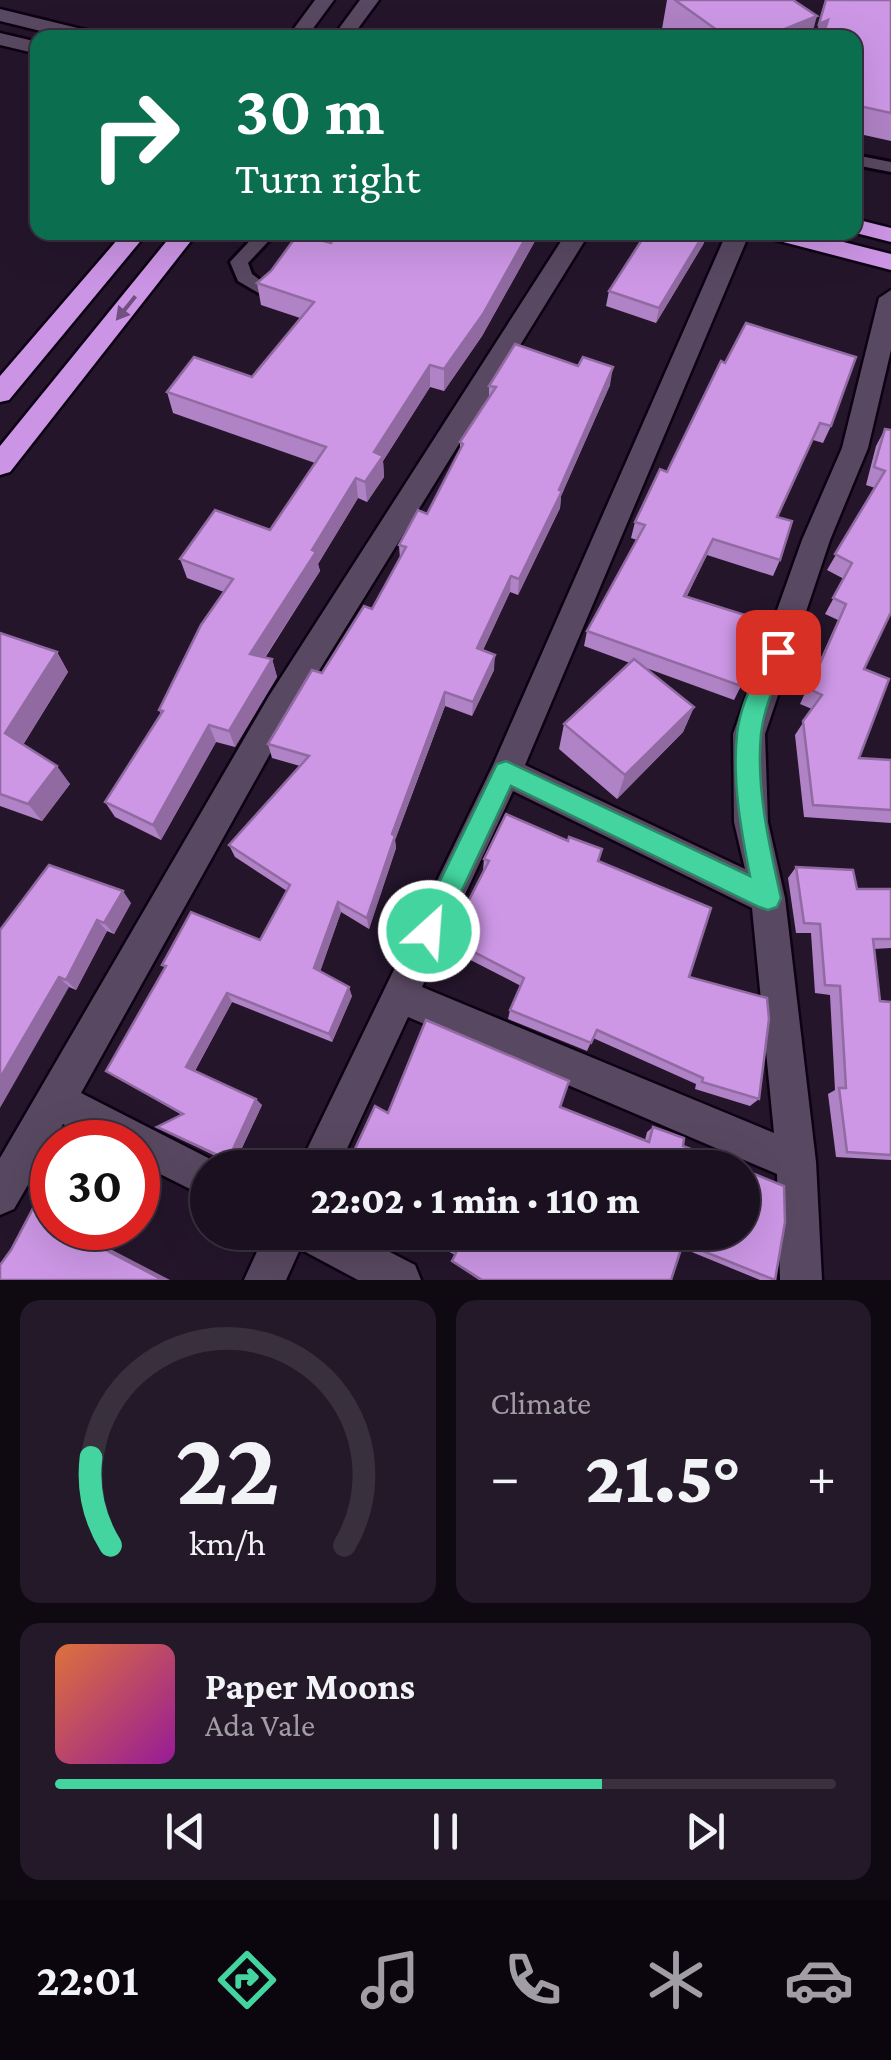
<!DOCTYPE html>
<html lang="en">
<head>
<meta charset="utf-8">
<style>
	:root { --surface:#1b1020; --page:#241929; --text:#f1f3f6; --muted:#a09da5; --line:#39303e; --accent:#43d4a0 }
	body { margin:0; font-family:"Crimson Pro",serif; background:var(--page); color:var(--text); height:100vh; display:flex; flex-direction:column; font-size:38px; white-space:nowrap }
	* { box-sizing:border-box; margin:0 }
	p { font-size:32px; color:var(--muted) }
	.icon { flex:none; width:55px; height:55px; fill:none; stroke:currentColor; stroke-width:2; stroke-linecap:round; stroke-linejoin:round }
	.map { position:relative; height:1280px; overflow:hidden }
	.details { display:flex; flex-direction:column; gap:20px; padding:20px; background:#0f0912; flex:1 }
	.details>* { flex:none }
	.guide { position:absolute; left:30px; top:30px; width:832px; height:210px; border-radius:20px; box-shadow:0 10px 40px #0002,0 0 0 2px var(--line); background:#0b6e4f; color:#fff; overflow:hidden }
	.speed { position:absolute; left:30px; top:1120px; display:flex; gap:20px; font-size:50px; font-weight:700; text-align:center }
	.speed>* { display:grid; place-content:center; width:130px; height:130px; border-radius:50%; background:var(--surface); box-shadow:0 10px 40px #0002,0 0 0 2px var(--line); line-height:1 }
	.speed .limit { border:15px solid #d22; background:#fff; color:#111 }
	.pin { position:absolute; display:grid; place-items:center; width:85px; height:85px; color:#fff; margin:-42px; border-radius:20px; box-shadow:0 5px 15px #0006 }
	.me { position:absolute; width:110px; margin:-55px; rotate:26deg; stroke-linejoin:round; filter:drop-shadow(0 0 8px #0008) }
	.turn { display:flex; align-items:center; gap:35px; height:210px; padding:0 40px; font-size:45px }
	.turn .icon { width:130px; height:130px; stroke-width:2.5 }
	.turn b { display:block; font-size:70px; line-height:85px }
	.big { font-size:75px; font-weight:800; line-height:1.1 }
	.details .widget { flex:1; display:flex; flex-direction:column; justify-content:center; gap:15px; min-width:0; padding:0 35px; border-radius:20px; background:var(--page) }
	.details .dial { align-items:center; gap:0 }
	.dial svg { height:260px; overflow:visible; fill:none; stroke:var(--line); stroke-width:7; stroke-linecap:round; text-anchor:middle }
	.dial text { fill:var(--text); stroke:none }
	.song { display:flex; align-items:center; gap:30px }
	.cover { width:120px; height:120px; border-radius:15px; background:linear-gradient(135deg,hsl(20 70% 55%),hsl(300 70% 35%)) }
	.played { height:10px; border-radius:5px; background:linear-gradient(90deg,var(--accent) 70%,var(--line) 70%) }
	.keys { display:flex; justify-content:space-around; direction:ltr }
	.heat { display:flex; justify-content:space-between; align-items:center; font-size:55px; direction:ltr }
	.details .tiles { flex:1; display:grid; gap:20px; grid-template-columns:1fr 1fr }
	.widget:last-child { grid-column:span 2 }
	.trip { position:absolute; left:190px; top:1150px; width:570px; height:100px; border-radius:50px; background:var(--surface); box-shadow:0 10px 40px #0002,0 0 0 2px var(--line); font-weight:800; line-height:100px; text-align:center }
	.dock { display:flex; height:160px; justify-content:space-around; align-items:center; background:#0b060d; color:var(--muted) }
	.dock .icon { width:70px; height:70px }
	.dock .selected { color:var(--accent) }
	.dock b { font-size:45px; color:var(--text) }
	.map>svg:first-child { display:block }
</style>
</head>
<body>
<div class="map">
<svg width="891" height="1280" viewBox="0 0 891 1280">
	<rect width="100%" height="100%" fill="#24152b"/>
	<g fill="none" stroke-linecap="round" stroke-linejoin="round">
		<defs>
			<g id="lane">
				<polygon points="855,155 891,162 891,172 855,165"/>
				<polygon points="258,232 277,232 248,263 252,274 273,290 264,296 238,281 230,262"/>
			</g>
			<g id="street">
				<polygon points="0,9 102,34 104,38 69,38 0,21"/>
				<polygon points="0,33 38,42 38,54 0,45"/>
				<polygon points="567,232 590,232 291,716 81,1093 222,1165 208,1168 208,1198 138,1163 138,1142 98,1142 63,1124 14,1209 0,1215 0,1158 269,696"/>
				<path d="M727,232H750L525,765L745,869L734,822L733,734L802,540L842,448L879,298L891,290V350L868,448L830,540L765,734L768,822L785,898L816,1162L822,1280H780L777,1174L408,1017L338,1168H298L493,765ZM513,791L752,908L774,1133L422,987Z"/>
				<polygon points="266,1232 351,1232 415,1265 421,1280 358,1280 300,1249 286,1280 244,1280"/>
			</g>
			<g id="secondary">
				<polygon points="315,0 334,0 306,38 287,38"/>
				<polygon points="360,0 379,0 351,38 332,38"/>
			</g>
			<g id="highway">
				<polygon points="855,219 891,228 891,242 852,232 855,232"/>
				<polygon points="124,232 148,232 9,400 0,402 0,376"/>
				<polygon points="174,232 198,232 10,472 0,475 0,446"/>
				<polygon points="761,232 804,232 891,254 891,270 764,237"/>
			</g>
		</defs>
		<use href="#lane" stroke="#0d0213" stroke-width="6"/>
		<use href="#street" stroke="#0d0213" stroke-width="5"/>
		<use href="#secondary" stroke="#0d0213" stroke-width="5"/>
		<use href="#highway" stroke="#0d0213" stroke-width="5"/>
		<use href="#lane" fill="#594861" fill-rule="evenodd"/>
		<use href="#street" fill="#594861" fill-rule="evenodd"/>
		<use href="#secondary" fill="#594861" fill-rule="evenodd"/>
		<use href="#highway" fill="#cb94e4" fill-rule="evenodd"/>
	</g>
	<g fill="#b082c6">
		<polygon points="667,0 793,0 811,38 673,38 662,29"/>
		<polygon points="826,0 891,0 891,141 855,133 855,38 815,38"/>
		<polygon points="474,232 540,232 482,336 444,391 430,387 383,461 384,477 367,502 358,498 318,564 320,571 265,658 272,659 277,677 235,747 216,742 161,840 115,817 105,802 161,714 159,710 224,592 187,578 180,559 270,530 315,463 173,413 167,392 252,377 300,318 261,305 257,283 331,243 473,236"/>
		<polygon points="704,243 656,323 606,306 609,291"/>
		<polygon points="725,363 831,426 823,443 813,440 778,517 780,560 773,576 707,555 687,596 741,686 734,700 646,668 694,707 683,732 617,799 559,749 564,724 630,663 584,646 587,631 637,540 631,538 635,522 667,472"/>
		<polygon points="610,385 561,496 560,508 518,595 510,592 483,650 494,670 472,716 445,706 395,840 396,848 369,929 341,912 320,971 352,996 332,1042 232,1002 195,1071 262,1105 234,1165 166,1132 157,1127 182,1115 106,1071 165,968 162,965 260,940 287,891 235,857 229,845 300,766 272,758 268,744 372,609 400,559 399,545 427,514 460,451 460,442 489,399 489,386"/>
		<polygon points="885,429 891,430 864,669 859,758 891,760 891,823 804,817 795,735 812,709 800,704 838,620 825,614 844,579 827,570 875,488 866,485 876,446"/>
		<polygon points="0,633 57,652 68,672 23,745 70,784 42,821 0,806"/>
		<polygon points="484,859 598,861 689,977 759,1099 750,1106 695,1089 696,1084 593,1038 587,1051 508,1019 510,1010 521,986 449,949 449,939 483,871"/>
		<polygon points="796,867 857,889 891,889 891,948 874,949 880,1001 891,1002 891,1160 836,1157 828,1094 835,1090 830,995 815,993 811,933 796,933 788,878"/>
		<polygon points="131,903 114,934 107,931 76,990 69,987 0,930"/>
		<polygon points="560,1107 645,1140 647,1132 653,1127 683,1146 388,1113"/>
		<polygon points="414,1232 742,1232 775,1280 760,1280 682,1248 671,1280 479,1280 452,1262 455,1255"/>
	</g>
	<g fill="#906aa1">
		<polygon points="817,16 811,38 762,38"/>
		<polygon points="828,20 823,38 815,38 819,24"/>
		<polygon points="529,232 540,232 482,336 444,391 444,369"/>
		<polygon points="705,232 707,232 704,243 656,323 659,308"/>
		<polygon points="430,365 430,387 383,461 384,477 367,502 365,482 374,452"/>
		<polygon points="613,367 610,385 561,496 560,508 518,595 519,579"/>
		<polygon points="356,478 358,498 318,564 320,571 255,672 250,654"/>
		<polygon points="713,539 707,555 679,611 684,596"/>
		<polygon points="511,576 510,592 477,663 477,648"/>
		<polygon points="57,652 68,672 19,751 5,733"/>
		<polygon points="495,655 494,670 472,716 473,702"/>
		<polygon points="272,659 277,677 235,747 229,731"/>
		<polygon points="445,692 445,706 395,840 396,848 369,929 367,918 392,834"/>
		<polygon points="694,707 683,732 617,799 625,775"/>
		<polygon points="209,725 216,742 161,840 153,825"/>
		<polygon points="57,766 70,784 42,821 28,804"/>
		<polygon points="123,891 131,903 114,934 104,923"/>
		<polygon points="338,902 341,912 318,978 314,968"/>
		<polygon points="97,920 107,931 76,990 66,980"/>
		<polygon points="59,977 69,987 0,1108 0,1078"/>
		<polygon points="349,987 352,996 332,1042 329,1034"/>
		<polygon points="227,993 232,1002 193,1074 186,1067"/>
		<polygon points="256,1099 262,1105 234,1165 228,1160"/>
		<polygon points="88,1228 101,1228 93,1240 170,1280 163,1280 81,1237"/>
	</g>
	<g fill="#cd97e6" stroke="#906aa1" stroke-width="2.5">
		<polygon points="675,0 793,0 817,16 762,38 728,38"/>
		<polygon points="826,0 891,0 891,113 855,105 855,38 822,38 828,20 819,24"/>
		<polygon points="337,232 460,232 473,236 474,232 529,232 483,314 444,369 430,365 374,452 383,456 365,482 356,478 312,550 316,552 250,654 272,659 229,731 209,725 153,825 105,802 163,711 159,710 201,625 233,579 180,559 215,510 270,530 326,447 167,392 194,357 252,377 314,302 257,283 271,271 298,234 331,243"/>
		<polygon points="647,232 705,232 659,308 609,291"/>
		<polygon points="746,323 856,357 831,426 820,423 777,517 792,521 780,560 713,539 684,596 761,620 741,686 587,631 645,525 635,522 660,469 667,472 721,361 725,363"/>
		<polygon points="515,344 578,366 583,357 613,367 559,490 562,491 519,579 511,576 477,648 495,655 473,702 445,692 392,834 395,836 367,918 338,902 314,968 349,987 329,1034 227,993 186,1067 256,1099 228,1160 157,1127 183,1114 106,1071 166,966 162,965 191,912 260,940 290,885 229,845 309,756 268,744 312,670 322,673 364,606 372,609 406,547 399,545 418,510 427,514 463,444 460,442 496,387 489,386"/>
		<polygon points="885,429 891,430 891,612 864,669 889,679 859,758 891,760 891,810 813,805 803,721 822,695 809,689 846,604 833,598 852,563 835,554 885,471 874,467"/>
		<polygon points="0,633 57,652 5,733 57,766 28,804 0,794"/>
		<polygon points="634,659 694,707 625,775 564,724"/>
		<polygon points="506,814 568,841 569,837 602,849 598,861 711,908 689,977 767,998 769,1019 759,1099 702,1082 703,1078 597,1030 591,1043 510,1010 524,978 449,939 489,861 484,859"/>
		<polygon points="49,865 123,891 104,923 97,920 66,980 59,977 0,1078 0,930"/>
		<polygon points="796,867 853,870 857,889 891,889 891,939 873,939 880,1001 891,1002 891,1155 847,1152 839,1088 846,1088 840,986 825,985 820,924 804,923"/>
		<polygon points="426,1020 569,1081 560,1107 649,1142 653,1127 684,1138 683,1146 738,1168 346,1168 375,1106 388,1113"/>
		<polygon points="742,1169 784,1186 785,1222 775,1280 683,1243 671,1280 482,1280 452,1261 456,1253 418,1232 742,1232"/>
		<polygon points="52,1176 52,1228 88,1228 81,1237 163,1280 0,1280 0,1265 11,1250 49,1178"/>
	</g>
	<defs><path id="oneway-solid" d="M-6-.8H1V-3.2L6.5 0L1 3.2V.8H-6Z" transform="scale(2.5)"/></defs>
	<use fill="#725082" href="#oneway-solid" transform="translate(126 308) rotate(129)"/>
	<path fill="#43d4a0" stroke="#2c8a68" stroke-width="2.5" d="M778,642L786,645L789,652C778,678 764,705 761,734C756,789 769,844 781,898L777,907L768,910L759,907L511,786L438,941L429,944L420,941L416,931L420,922L497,764L506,761L750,876C741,830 732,781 737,734C740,705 755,678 766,652L769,645Z"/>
</svg>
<div class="speed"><div class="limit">30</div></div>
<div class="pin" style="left:778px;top:652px;background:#d93025"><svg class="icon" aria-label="arrive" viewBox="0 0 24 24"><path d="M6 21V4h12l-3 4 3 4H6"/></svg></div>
<svg class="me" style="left:429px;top:931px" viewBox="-20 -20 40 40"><circle r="17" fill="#43d4a0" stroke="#fff" stroke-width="3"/><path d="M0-11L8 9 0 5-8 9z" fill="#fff"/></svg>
<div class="trip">22:02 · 1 min · 110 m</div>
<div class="guide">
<div class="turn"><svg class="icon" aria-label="right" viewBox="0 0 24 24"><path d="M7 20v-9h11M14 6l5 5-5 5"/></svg><div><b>30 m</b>Turn right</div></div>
</div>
</div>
<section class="details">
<div class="tiles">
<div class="widget dial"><svg viewBox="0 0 100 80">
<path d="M14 69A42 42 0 1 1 86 69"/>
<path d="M14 69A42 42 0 0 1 8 42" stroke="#43d4a0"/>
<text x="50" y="56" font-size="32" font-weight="700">22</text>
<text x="50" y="72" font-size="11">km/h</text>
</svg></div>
<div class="widget"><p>Climate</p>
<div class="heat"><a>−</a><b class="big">21.5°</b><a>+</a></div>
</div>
<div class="widget">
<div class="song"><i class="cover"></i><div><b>Paper Moons</b><p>Ada Vale</p></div></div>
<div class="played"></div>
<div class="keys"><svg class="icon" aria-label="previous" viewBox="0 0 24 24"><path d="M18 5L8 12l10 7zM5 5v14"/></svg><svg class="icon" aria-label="pause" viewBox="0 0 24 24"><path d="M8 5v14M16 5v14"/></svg><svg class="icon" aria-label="next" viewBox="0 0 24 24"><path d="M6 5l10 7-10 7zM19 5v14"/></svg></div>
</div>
</div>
</section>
<nav class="dock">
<b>22:01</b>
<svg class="icon selected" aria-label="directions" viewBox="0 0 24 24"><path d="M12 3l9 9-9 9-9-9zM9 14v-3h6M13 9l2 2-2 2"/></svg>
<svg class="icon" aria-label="music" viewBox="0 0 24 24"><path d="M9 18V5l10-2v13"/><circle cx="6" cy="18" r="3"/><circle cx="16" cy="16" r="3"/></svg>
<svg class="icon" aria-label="phone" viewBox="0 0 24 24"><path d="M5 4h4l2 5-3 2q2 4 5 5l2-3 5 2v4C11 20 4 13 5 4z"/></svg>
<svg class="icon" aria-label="climate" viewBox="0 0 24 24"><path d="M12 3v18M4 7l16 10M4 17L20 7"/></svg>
<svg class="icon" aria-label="car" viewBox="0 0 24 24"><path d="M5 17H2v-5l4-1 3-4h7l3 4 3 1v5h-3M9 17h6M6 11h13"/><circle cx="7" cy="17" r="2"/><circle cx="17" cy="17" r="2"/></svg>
</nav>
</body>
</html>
